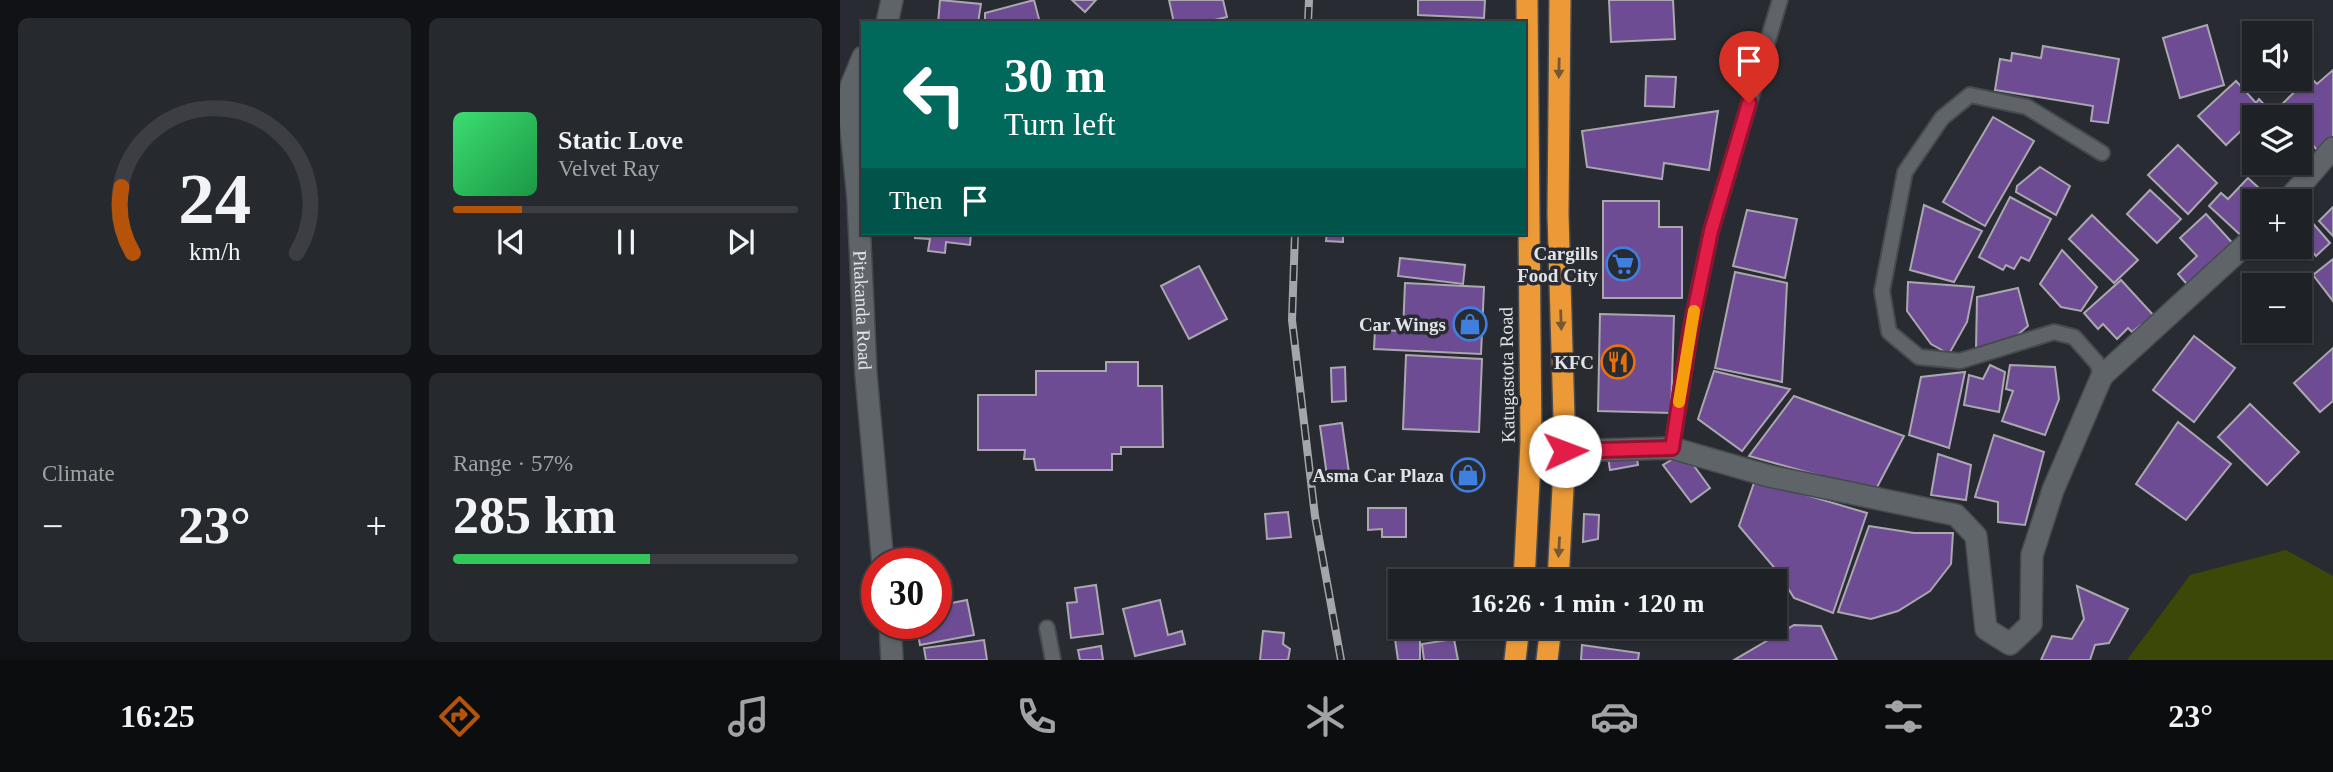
<!DOCTYPE html>
<html lang="en">
<head>
<meta charset="utf-8">
<style>
	:root { --surface:#1e2126; --page:#26292e; --text:#f1f3f6; --muted:#a1a3a7; --line:#3c3e43; --accent:#b45309 }
	body { margin:0; font-family:Georgia,serif; background:var(--page); color:var(--text); height:100vh; display:flex; flex-direction:column; font-size:26px; white-space:nowrap }
	* { box-sizing:border-box; margin:0 }
	p { font-size:23px; color:var(--muted) }
	.icon { flex:none; width:38px; height:38px; fill:none; stroke:currentColor; stroke-width:2; stroke-linecap:round; stroke-linejoin:round }
	.map { position:relative; flex:1; overflow:hidden }
	.drawer { display:flex; flex-direction:column; gap:18px; padding:18px; background:#101215; width:840px }
	.drawer>* { flex:none }
	.hud { position:absolute; left:21px; top:21px; width:665px; height:214px; border-radius:0px; box-shadow:0 2px 5px #0004,0 0 0 2px var(--line); background:#00695c; color:#fff; overflow:hidden }
	.controls { position:absolute; left:1402px; top:21px; display:grid; gap:14px }
	.controls a { display:grid; place-items:center; width:70px; height:70px; border-radius:0px; background:var(--surface); box-shadow:0 2px 5px #0004,0 0 0 2px var(--line); font-size:35px }
	.speed { position:absolute; left:21px; top:548px; display:flex; gap:14px; font-size:35px; font-weight:700; text-align:center }
	.speed>* { display:grid; place-content:center; width:91px; height:91px; border-radius:50%; background:var(--surface); box-shadow:0 2px 5px #0004,0 0 0 2px var(--line); line-height:1 }
	.speed .limit { border:10px solid #d22; background:#fff; color:#111 }
	.pin { position:absolute; display:grid; place-items:center; width:60px; height:60px; color:#fff; margin:-72px -30px; border-radius:50% 50% 50% 0; rotate:-45deg; box-shadow:0 0 7px #0007 }
	.pin .icon { rotate:45deg }
	.me { position:absolute; width:77px; margin:-38px; rotate:88deg; stroke-linejoin:round; filter:drop-shadow(0 0 5px #0008) }
	.turn { display:flex; align-items:center; gap:24px; height:147px; padding:0 28px; font-size:32px }
	.turn .icon { width:91px; height:91px; stroke-width:2.5 }
	.turn b { display:block; font-size:49px; line-height:60px }
	.then { display:flex; align-items:center; height:66px; padding:0 28px; background:#0003; gap:14px; font-size:26px }
	.big { font-size:52px; font-weight:700; line-height:1.1 }
	.drawer .card { flex:1; display:flex; flex-direction:column; justify-content:center; gap:10px; min-width:0; padding:0 24px; border-radius:10px; background:var(--page) }
	.drawer .dial { align-items:center; gap:0 }
	.dial svg { height:182px; overflow:visible; fill:none; stroke:var(--line); stroke-width:7; stroke-linecap:round; text-anchor:middle }
	.dial text { fill:var(--text); stroke:none }
	.song { display:flex; align-items:center; gap:21px }
	.cover { width:84px; height:84px; border-radius:10px; background:linear-gradient(135deg,hsl(140 70% 55%),hsl(140 70% 35%)) }
	.played { height:7px; border-radius:4px; background:linear-gradient(90deg,var(--accent) 20%,var(--line) 20%) }
	.keys { display:flex; justify-content:space-around; direction:ltr }
	.heat { display:flex; justify-content:space-between; align-items:center; font-size:38px; direction:ltr }
	.charge { height:10px; border-radius:5px; background:linear-gradient(90deg,#34c759 57%,var(--line) 0) }
	.drawer .tiles { flex:1; display:grid; gap:18px; grid-template-columns:repeat(2,1fr) }
	.trip { position:absolute; left:548px; top:569px; width:399px; height:70px; border-radius:0px; background:var(--surface); box-shadow:0 2px 5px #0004,0 0 0 2px var(--line); font-weight:700; line-height:70px; text-align:center }
	.tab-bar { display:flex; height:112px; justify-content:space-around; align-items:center; background:#0c0d0f; color:var(--muted) }
	.tab-bar .icon { width:49px; height:49px }
	.tab-bar .current { color:var(--accent) }
	.tab-bar b { font-size:32px; color:var(--text) }
	main { display:flex; flex:1; min-height:0 }
	.map>svg:first-child { display:block }
</style>
</head>
<body>
<main>
<section class="drawer">
<div class="tiles">
<div class="card dial"><svg viewBox="0 0 100 80">
<path d="M14 69A42 42 0 1 1 86 69"/>
<path d="M14 69A42 42 0 0 1 9 40" stroke="#b45309"/>
<text x="50" y="56" font-size="32" font-weight="700">24</text>
<text x="50" y="72" font-size="11">km/h</text>
</svg></div>
<div class="card">
<div class="song"><i class="cover"></i><div><b>Static Love</b><p>Velvet Ray</p></div></div>
<div class="played"></div>
<div class="keys"><svg class="icon" aria-label="previous" viewBox="0 0 24 24"><path d="M18 5L8 12l10 7zM5 5v14"/></svg><svg class="icon" aria-label="pause" viewBox="0 0 24 24"><path d="M8 5v14M16 5v14"/></svg><svg class="icon" aria-label="next" viewBox="0 0 24 24"><path d="M6 5l10 7-10 7zM19 5v14"/></svg></div>
</div>
<div class="card"><p>Climate</p>
<div class="heat"><a>−</a><b class="big">23°</b><a>+</a></div>
</div>
<div class="card"><p>Range · 57%</p><b class="big">285 km</b><div class="charge"></div></div>
</div>
</section>
<div class="map">
<svg width="1493" height="660" viewBox="0 0 1493 660">
	<rect width="100%" height="100%" fill="#282c32"/>
	<polygon fill="#3c4808" points="1446,550 1493,576 1493,660 1287,660 1350,575"/>
	<g fill="#6e4c93" stroke="#aaa7af" stroke-width="2">
		<polygon points="100,0 141,4 138,23 98,23"/>
		<polygon points="194,0 200,23 145,23 145,13"/>
		<polygon points="232,0 256,0 245,12"/>
		<polygon points="329,0 383,0 387,17 362,23 334,23"/>
		<polygon points="578,0 645,0 644,18 578,15"/>
		<polygon points="769,0 833,0 835,39 771,42"/>
		<polygon points="1367,25 1384,85 1340,98 1323,38"/>
		<polygon points="1203,46 1279,59 1268,123 1251,121 1253,106 1155,90 1160,59 1171,61 1172,53 1201,58"/>
		<polygon points="1493,70 1493,139 1479,152 1460,131 1460,117 1446,117 1438,108 1470,77 1477,84"/>
		<polygon points="806,76 836,77 834,107 805,106"/>
		<polygon points="1396,81 1416,103 1419,99 1430,111 1424,117 1414,117 1414,127 1408,132 1404,128 1386,145 1358,116"/>
		<polygon points="878,111 869,170 824,163 822,179 747,167 742,131"/>
		<polygon points="1153,117 1194,141 1145,226 1103,202"/>
		<polygon points="1338,145 1377,183 1348,214 1308,175"/>
		<polygon points="1200,167 1230,186 1216,215 1176,192 1177,186"/>
		<polygon points="1408,178 1433,201 1414,201 1414,234 1407,241 1369,206 1381,193 1388,199"/>
		<polygon points="1310,190 1341,219 1317,243 1287,214"/>
		<polygon points="1170,197 1211,219 1189,261 1181,257 1174,269 1166,265 1163,270 1139,257"/>
		<polygon points="763,201 819,201 819,227 842,227 842,298 763,298"/>
		<polygon points="1084,205 1142,231 1114,282 1070,270"/>
		<polygon points="1493,207 1493,236 1479,221"/>
		<polygon points="907,210 957,219 945,278 893,266"/>
		<polygon points="1366,214 1397,248 1352,290 1338,274 1357,256 1340,238"/>
		<polygon points="1252,215 1298,260 1274,283 1229,239"/>
		<polygon points="1470,220 1490,243 1476,256 1460,236 1460,229"/>
		<polygon points="75,233 131,233 130,245 106,242 105,253 88,251 90,239 75,238"/>
		<polygon points="487,233 503,233 503,242 486,241"/>
		<polygon points="1222,250 1257,287 1241,311 1221,307 1200,284"/>
		<polygon points="560,258 625,265 623,284 558,276"/>
		<polygon points="1493,259 1493,301 1473,275"/>
		<polygon points="359,266 387,319 349,339 321,286"/>
		<polygon points="895,272 947,283 942,382 875,368"/>
		<polygon points="1281,280 1316,318 1305,329 1301,325 1292,332 1288,328 1277,339 1263,324 1258,329 1244,313"/>
		<polygon points="1068,282 1134,287 1127,322 1109,354 1091,344 1067,311"/>
		<polygon points="565,283 644,287 641,354 534,349 535,330 563,331"/>
		<polygon points="1178,288 1188,326 1174,338 1136,349 1137,297"/>
		<polygon points="760,314 834,316 831,413 758,411"/>
		<polygon points="1354,336 1395,368 1354,422 1313,390"/>
		<polygon points="1493,348 1493,401 1480,412 1454,383"/>
		<polygon points="566,355 642,359 639,432 563,429"/>
		<polygon points="266,362 298,362 298,386 322,386 323,447 281,447 281,454 272,454 272,470 196,470 194,459 184,459 185,450 138,450 138,395 196,395 196,371 266,371"/>
		<polygon points="1150,365 1165,372 1159,412 1124,405 1129,375 1143,379"/>
		<polygon points="1170,365 1215,367 1219,399 1205,435 1162,421 1173,391 1166,389"/>
		<polygon points="505,367 506,401 492,402 491,368"/>
		<polygon points="874,371 950,389 902,451 858,419"/>
		<polygon points="1125,372 1109,448 1069,435 1081,377"/>
		<polygon points="954,396 1064,436 1035,491 909,456"/>
		<polygon points="1410,404 1459,452 1427,485 1378,437"/>
		<polygon points="1338,422 1391,464 1346,520 1296,484"/>
		<polygon points="502,423 509,473 487,476 480,426"/>
		<polygon points="1154,435 1204,452 1185,525 1158,522 1158,502 1135,497"/>
		<polygon points="844,452 870,488 851,502 823,465"/>
		<polygon points="796,453 798,465 770,470 768,457"/>
		<polygon points="1098,454 1131,465 1126,500 1091,495"/>
		<polygon points="915,480 1027,513 993,613 954,598 938,572 899,526"/>
		<polygon points="528,508 566,508 566,537 542,537 542,529 528,530"/>
		<polygon points="448,512 451,537 427,539 425,514"/>
		<polygon points="744,514 759,515 758,539 743,542"/>
		<polygon points="1029,526 1074,533 1113,533 1111,564 1090,591 1058,611 1031,619 998,612"/>
		<polygon points="256,585 263,634 231,638 227,603 237,602 235,588"/>
		<polygon points="1237,586 1288,609 1269,643 1255,645 1250,660 1201,660 1212,636 1232,639 1244,619"/>
		<polygon points="127,600 134,635 80,645 76,623 96,623 96,606"/>
		<polygon points="320,600 328,635 342,631 345,644 295,656 283,609"/>
		<polygon points="560,617 560,626 580,626 580,660 558,660 552,618"/>
		<polygon points="954,625 981,626 997,660 894,660"/>
		<polygon points="624,626 639,626 639,632 624,634"/>
		<polygon points="423,631 444,633 443,644 450,649 448,660 420,660"/>
		<polygon points="614,639 618,660 584,660 582,644"/>
		<polygon points="144,640 147,660 86,660 84,648"/>
		<polygon points="742,645 799,653 798,660 741,660"/>
		<polygon points="261,646 263,660 240,660 238,650"/>
	</g>
	<g fill="none" stroke-linecap="round" stroke-linejoin="round">
		<defs>
			<g id="lane">
				<polyline points="1262,153 1187,107 1130,95 1102,118 1065,172 1042,291 1049,332 1079,357 1120,361 1214,332 1234,337 1257,363 1262,376"/>
				<polyline points="832,448 851,327 871,231 940,0"/>
				<polyline points="207,628 213,660"/>
			</g>
			<g id="street">
				<polyline points="47,23 52,0"/>
				<path id="s1" d="M23,57L11,86L9,108L18,199L26,375L43,564"/>
				<polyline points="1447,201 1493,148"/>
				<polyline points="725,451 832,448 929,476 1116,515 1136,536 1146,629 1170,644 1191,624 1192,555 1213,490 1262,376 1414,237"/>
				<polyline points="50,623 52,660"/>
			</g>
			<g id="highway">
				<polyline points="684,581 691,442 687,0"/>
				<polyline points="718,581 725,451 718,214 720,0"/>
				<polyline points="675,660 679,626"/>
				<polyline points="707,660 711,626"/>
			</g>
		</defs>
		<use href="#lane" stroke="#474b4f" stroke-width="18"/>
		<use href="#street" stroke="#474b4f" stroke-width="24"/>
		<use href="#highway" stroke="#474b4f" stroke-width="24"/>
		<use href="#lane" stroke="#5f6469" stroke-width="14"/>
		<use href="#street" stroke="#5f6469" stroke-width="21"/>
		<use href="#highway" stroke="#ec9a37" stroke-width="21"/>
		<defs>
			<g id="rail">
				<polyline points="468,23 469,0"/>
				<polyline points="455,233 452,320 475,516 501,660"/>
			</g>
		</defs>
		<use href="#rail" stroke="#a4a6ab" stroke-width="8"/>
		<use href="#rail" stroke="#282c32" stroke-width="5" stroke-dasharray="16" stroke-linecap="butt"/>
	</g>
	<defs><path id="oneway-solid" d="M-6-.8H1V-3.2L6.5 0L1 3.2V.8H-6Z" transform="scale(1.75)"/></defs>
	<g fill="#765834">
		<use href="#oneway-solid" transform="translate(719 68) rotate(91)"/>
		<use href="#oneway-solid" transform="translate(721 320) rotate(88)"/>
		<use href="#oneway-solid" transform="translate(719 547) rotate(93)"/>
	</g>
	<g fill="none" stroke-linecap="round" stroke-linejoin="round">
		<defs>
			<polyline id="route" points="725,451 832,448 851,327 871,231 909,103"/>
		</defs>
		<use href="#route" stroke="#92132f" stroke-width="18"/>
		<use href="#route" stroke="#e11d48" stroke-width="12"/>
		<polyline stroke="#f59e0b" stroke-width="12" points="839,402 854,311"/>
	</g>
	<defs>
		<symbol id="supermarket-ring" viewBox="-11 -11 22 22"><circle r="9.5" fill="#282c32" stroke="#3f7fe0" stroke-width="1.5"/><path d="M-6-5.5h2.5l.6 2H6L4.5 2H-2.5L-4.4-4H-6ZM-1.5 3.2a1.3 1.3 0 1 0 .1 0ZM3 3.2a1.3 1.3 0 1 0 .1 0Z" fill="#3f7fe0"/></symbol>
		<symbol id="shop-ring" viewBox="-11 -11 22 22"><circle r="9.5" fill="#282c32" stroke="#3f7fe0" stroke-width="1.5"/><path d="M-5-2.5h2.3a2.7 3.5 0 0 1 5.4 0H5L5.5 6h-11ZM-1.5-2.5h3a1.5 2.3 0 0 0-3 0Z" fill="#3f7fe0"/></symbol>
		<symbol id="restaurant-ring" viewBox="-11 -11 22 22"><circle r="9.5" fill="#282c32" stroke="#e8710a" stroke-width="1.5"/><path d="M-5-6h1v4h1v-4h1v4h1v-4h1v5L-1.5 .5V6h-2V.5L-5-1ZM5-6V6H3V1.5H1.5Q1.5-4 5-6Z" fill="#e8710a"/></symbol>
	</defs>
	<g fill-rule="evenodd">
		<use href="#supermarket-ring" x="764" y="245" width="38" height="38"/>
		<use href="#shop-ring" x="611" y="305" width="38" height="38"/>
		<use href="#restaurant-ring" x="759" y="343" width="38" height="38"/>
		<use href="#shop-ring" x="609" y="456" width="38" height="38"/>
	</g>
	<g text-anchor="middle" dominant-baseline="central" stroke-width="7" stroke-linejoin="round" paint-order="stroke">
		<g font-size="19" font-weight="bold" fill="#e1e3e7" stroke="#282c32" text-anchor="end">
			<text x="758" y="253">Cargills<tspan x="758" dy="22">Food City</tspan></text>
			<text x="606" y="324">Car Wings</text>
			<text x="754" y="362">KFC</text>
			<text x="604" y="475">Asma Car Plaza</text>
		</g>
		<g font-size="19" fill="#e1e3e7" stroke="#282c32">
			<text stroke="none"><textPath href="#s1" startOffset="256">Pitakanda Road</textPath></text>
			<text transform="translate(667 375) rotate(-91)">Katugastota Road</text>
		</g>
	</g>
</svg>
<div class="controls">
<a><svg class="icon" aria-label="sound" viewBox="0 0 24 24"><path d="M4 9h4l5-4v14l-5-4H4zM17 9q2 3 0 6"/></svg></a>
<a><svg class="icon" aria-label="layers" viewBox="0 0 24 24"><path d="M12 4l9 5-9 5-9-5zM3 14l9 5 9-5"/></svg></a>
<a>+</a>
<a>−</a>
</div>
<div class="speed"><div class="limit">30</div></div>
<div class="pin" style="left:909px;top:103px;background:#d93025"><svg class="icon" aria-label="arrive" viewBox="0 0 24 24"><path d="M6 21V4h12l-3 4 3 4H6"/></svg></div>
<svg class="me" style="left:725px;top:451px" viewBox="-20 -20 40 40"><circle r="19" fill="#fff"/><path d="M0-13L10 11 0 6-10 11z" fill="#e11d48"/></svg>
<div class="trip">16:26 · 1 min · 120 m</div>
<div class="hud">
<div class="turn"><svg class="icon" aria-label="left" viewBox="0 0 24 24"><path d="M17 20v-9H6M10 6l-5 5 5 5"/></svg><div><b>30 m</b>Turn left</div></div>
<div class="then">Then<svg class="icon" aria-label="arrive" viewBox="0 0 24 24"><path d="M6 21V4h12l-3 4 3 4H6"/></svg></div>
</div>
</div>
</main>
<nav class="tab-bar">
<b>16:25</b>
<svg class="icon current" aria-label="directions" viewBox="0 0 24 24"><path d="M12 3l9 9-9 9-9-9zM9 14v-3h6M13 9l2 2-2 2"/></svg>
<svg class="icon" aria-label="music" viewBox="0 0 24 24"><path d="M9 18V5l10-2v13"/><circle cx="6" cy="18" r="3"/><circle cx="16" cy="16" r="3"/></svg>
<svg class="icon" aria-label="phone" viewBox="0 0 24 24"><path d="M5 4h4l2 5-3 2q2 4 5 5l2-3 5 2v4C11 20 4 13 5 4z"/></svg>
<svg class="icon" aria-label="climate" viewBox="0 0 24 24"><path d="M12 3v18M4 7l16 10M4 17L20 7"/></svg>
<svg class="icon" aria-label="car" viewBox="0 0 24 24"><path d="M5 17H2v-5l4-1 3-4h7l3 4 3 1v5h-3M9 17h6M6 11h13"/><circle cx="7" cy="17" r="2"/><circle cx="17" cy="17" r="2"/></svg>
<svg class="icon" aria-label="filters" viewBox="0 0 24 24"><path d="M4 7h16M4 17h16"/><circle cx="9" cy="7" r="2"/><circle cx="15" cy="17" r="2"/></svg>
<b>23°</b>
</nav>
</body>
</html>
